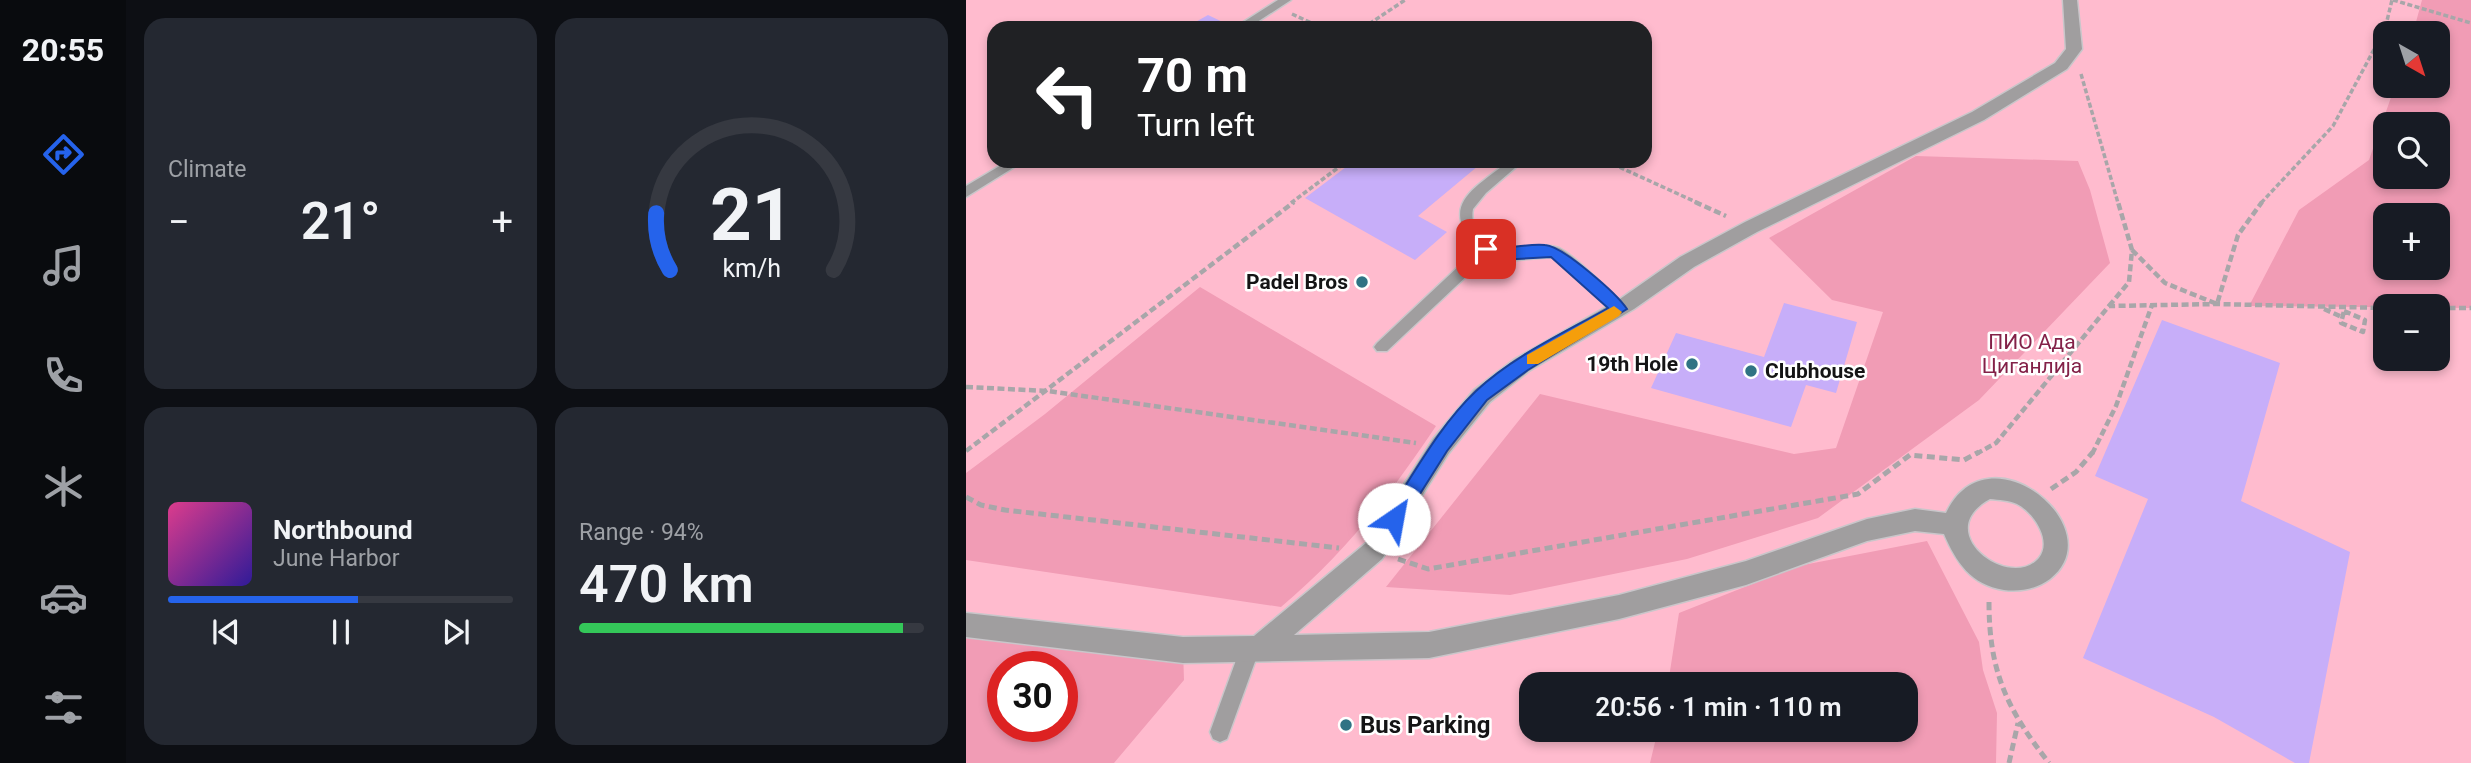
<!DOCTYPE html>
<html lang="en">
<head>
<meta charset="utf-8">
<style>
	:root { --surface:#171b24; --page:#242831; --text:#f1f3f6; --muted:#9ea1a6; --line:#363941; --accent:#2563eb }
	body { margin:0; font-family:Roboto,sans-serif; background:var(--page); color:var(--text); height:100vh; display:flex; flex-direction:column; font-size:26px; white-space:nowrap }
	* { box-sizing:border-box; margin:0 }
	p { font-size:23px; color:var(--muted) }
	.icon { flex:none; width:38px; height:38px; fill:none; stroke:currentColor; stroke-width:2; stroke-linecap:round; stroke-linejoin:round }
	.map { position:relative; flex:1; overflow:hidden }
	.side { display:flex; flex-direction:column; gap:18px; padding:18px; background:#0d0f14; width:840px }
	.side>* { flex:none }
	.guide { position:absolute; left:21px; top:21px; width:665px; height:147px; border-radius:21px; box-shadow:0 4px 10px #0003; background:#202124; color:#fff; overflow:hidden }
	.needle { width:46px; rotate:141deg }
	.fabs { position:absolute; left:1407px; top:21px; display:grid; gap:14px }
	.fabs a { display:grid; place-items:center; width:77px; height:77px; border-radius:14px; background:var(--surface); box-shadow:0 4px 10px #0003; font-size:35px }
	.speed { position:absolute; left:21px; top:651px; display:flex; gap:14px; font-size:35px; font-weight:700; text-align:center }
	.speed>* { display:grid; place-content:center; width:91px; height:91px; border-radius:50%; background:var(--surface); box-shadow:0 4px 10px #0003; line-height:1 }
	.speed .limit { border:10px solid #d22; background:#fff; color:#111 }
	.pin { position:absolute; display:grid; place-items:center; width:60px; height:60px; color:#fff; margin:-30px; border-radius:14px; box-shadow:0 4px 10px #0006 }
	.me { position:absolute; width:77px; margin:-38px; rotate:33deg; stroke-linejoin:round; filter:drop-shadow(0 0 5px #0008) }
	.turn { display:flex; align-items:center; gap:24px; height:147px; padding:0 35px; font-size:32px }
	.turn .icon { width:91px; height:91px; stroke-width:2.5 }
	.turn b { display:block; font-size:49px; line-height:60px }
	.big { font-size:52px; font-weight:600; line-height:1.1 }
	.side .widget { flex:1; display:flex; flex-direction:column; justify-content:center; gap:10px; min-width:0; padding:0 24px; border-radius:21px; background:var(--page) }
	.side .dial { align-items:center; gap:0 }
	.dial svg { height:182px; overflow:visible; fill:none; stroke:var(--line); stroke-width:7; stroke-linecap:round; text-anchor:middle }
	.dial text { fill:var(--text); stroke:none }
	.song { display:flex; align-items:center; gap:21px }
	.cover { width:84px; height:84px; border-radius:10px; background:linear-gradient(135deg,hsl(330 70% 55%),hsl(250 70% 35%)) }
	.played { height:7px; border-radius:4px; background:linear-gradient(90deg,var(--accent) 55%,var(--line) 55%) }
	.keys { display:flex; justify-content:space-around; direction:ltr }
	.heat { display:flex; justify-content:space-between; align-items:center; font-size:38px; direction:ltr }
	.charge { height:10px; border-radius:5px; background:linear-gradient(90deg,#34c759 94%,var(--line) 0) }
	.side .tiles { flex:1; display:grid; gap:18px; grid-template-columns:repeat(2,1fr) }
	.trip { position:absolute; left:553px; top:672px; width:399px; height:70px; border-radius:21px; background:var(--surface); box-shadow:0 4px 10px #0003; font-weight:600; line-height:70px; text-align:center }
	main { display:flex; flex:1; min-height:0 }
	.dock { display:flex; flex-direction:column; width:126px; justify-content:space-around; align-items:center; background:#090b0e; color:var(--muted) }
	.dock .icon { width:49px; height:49px }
	.dock .on { color:var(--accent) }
	.dock b { font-size:32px; color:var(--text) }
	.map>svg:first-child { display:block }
</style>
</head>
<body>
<main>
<nav class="dock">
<b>20:55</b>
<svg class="icon on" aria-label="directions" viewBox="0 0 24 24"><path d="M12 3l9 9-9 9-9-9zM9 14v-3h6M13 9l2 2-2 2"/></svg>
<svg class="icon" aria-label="music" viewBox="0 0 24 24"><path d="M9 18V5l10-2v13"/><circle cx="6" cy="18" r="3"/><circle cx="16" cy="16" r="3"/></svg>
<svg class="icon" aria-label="phone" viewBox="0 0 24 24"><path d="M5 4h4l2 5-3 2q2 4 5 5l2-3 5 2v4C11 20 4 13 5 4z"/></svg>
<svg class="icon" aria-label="climate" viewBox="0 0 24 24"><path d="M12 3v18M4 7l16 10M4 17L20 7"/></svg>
<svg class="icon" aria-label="car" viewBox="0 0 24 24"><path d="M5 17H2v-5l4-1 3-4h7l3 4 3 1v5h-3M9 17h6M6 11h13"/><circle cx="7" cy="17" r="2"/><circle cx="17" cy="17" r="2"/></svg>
<svg class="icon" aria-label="filters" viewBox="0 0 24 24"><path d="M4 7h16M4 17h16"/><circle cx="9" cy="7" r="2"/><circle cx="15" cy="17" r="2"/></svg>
</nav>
<section class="side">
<div class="tiles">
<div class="widget"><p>Climate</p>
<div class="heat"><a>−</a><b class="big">21°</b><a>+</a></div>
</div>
<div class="widget dial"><svg viewBox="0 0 100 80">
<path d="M14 69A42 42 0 1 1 86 69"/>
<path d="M14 69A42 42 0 0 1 8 44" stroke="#2563eb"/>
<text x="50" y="56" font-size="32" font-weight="700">21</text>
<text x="50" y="72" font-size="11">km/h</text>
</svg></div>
<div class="widget">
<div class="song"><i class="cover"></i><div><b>Northbound</b><p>June Harbor</p></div></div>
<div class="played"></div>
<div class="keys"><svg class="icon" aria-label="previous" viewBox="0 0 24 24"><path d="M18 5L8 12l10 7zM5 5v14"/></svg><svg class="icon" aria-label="pause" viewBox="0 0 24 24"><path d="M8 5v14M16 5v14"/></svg><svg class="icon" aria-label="next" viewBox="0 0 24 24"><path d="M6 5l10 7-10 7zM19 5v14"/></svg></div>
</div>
<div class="widget"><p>Range · 94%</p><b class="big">470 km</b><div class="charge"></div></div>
</div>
</section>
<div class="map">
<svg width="1505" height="763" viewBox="0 0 1505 763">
	<rect width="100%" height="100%" fill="#ebe8ec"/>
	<path fill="#ffbbce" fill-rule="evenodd" d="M0,0H1505V763H0ZM28,28H679V161H28ZM1419,33H1472V86H1419ZM1419,124H1472V177H1419ZM1419,215H1472V268H1419ZM1419,306H1472V359H1419ZM37,667H96V726H37ZM565,684H940V730H565Z"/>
	<g fill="#f19cb5" fill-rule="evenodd">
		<path d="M1456,0H1505V308L1283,306L1333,210L1403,160L1429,86H1472V33H1447ZM1419,124H1472V177H1419ZM1419,215H1472V268H1419Z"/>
		<polygon points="950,156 1112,161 1124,190 1144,263 1013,400 852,518 721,559 544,595 420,587 574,394 828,454 870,448 917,312 866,300 803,238"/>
		<path d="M234,287L470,426C423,496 380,552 315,607L0,560V473L79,414Z"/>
		<polygon points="961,541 1013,642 1017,670 1031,713 1030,763 684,763 692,730 940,730 940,684 702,684 713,613 832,566"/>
		<path d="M0,625L217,650L218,680L148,763H0ZM37,667H96V726H37Z"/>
	</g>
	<g fill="#c7aef9">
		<polygon points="242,15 263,25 258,28 219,28"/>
		<polygon points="388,161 518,161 452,216 481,232 449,260 339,198"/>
		<polygon points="818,303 891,322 870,393 840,385 825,427 685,388 710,333 798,357"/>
		<polygon points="1196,320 1314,363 1275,501 1384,552 1343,763 1329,763 1248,717 1117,658 1182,499 1129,476"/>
	</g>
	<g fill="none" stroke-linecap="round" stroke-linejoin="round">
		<defs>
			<g id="lane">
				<polygon points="312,0 325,0 282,28 268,28"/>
				<polygon points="42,161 58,161 0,197 0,186"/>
				<path d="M543,161H557L520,193L507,209C505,219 508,226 514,234C537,268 563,237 593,248C609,255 644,292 658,305L660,309L658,313H648L587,257L538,261L521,257L421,351H411L408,347L411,343L511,249C472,204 508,189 543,161Z"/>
				<polygon points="284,638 291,641 294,648 261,739 254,742 247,739 244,732 277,641"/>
			</g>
			<path id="street" d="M1097,0H1111L1116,49L1101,69L1018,120L791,232L728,267L668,309L563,371L524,402L483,453L416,559L328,635L463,632L653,595L780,561L901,519L949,509L980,513C1022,424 1148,529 1084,579C1071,589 1053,592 1038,590C1005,585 990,562 978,534L949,531L901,541L780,585L653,619L463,658L217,663L0,637V613L217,637L288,636L400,543L467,439L508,390L549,359L654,299L714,257L779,222L1006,112L1089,63L1100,49ZM1024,499C1033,500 1043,500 1051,504C1067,512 1087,540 1073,558C1044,592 963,532 1024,499Z"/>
		</defs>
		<use href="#lane" stroke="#c9c6ca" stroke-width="3"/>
		<use href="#street" stroke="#c9c6ca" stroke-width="3"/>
		<g stroke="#a8a6a9" stroke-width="3.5" stroke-dasharray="5 2.5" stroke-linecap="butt">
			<polyline points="1427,0 1505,23"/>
			<polyline points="326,14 356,28"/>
			<polyline points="397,28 439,0"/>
			<polyline points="1115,74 1152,203"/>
			<polyline points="640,161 732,203"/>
			<polyline points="325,203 381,161"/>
			<polyline points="1295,203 1367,126 1419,29 1426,0"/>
		</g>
		<g stroke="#a8a6a9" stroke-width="4.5" stroke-dasharray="7 3.5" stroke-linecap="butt">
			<polyline points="729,202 760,216"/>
			<polyline points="1166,250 1199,283 1251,304 1272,235 1296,202"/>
			<polyline points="1143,306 1163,282 1166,250 1152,202"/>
			<polyline points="1472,308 1505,308"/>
			<polyline points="1358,309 1376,317"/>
			<polygon points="1378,311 1399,320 1397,332 1375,323"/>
			<polyline points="0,387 82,391 450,443"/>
			<polyline points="0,451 328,202"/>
			<polyline points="1010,454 1030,443 1143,306 1251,304 1419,308"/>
			<polyline points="1126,454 1150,406 1186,305"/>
		</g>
		<g stroke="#a8a6a9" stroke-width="5" stroke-dasharray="8 4.5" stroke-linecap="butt">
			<polyline points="1085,489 1110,472 1127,452"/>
			<polyline points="0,497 15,505 39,510 373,548"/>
			<polyline points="432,559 462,569 892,494 944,455 998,460 1013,452"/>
			<path d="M1023,602C1023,672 1041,709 1083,763"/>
			<polyline points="1043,763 1052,723"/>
		</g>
		<use href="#lane" fill="#a09e9f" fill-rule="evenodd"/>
		<use href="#street" fill="#a09e9f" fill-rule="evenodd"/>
	</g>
	<path fill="#2563eb" stroke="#184099" stroke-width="2" d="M520,244C543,252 556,243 579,245C597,246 651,294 661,309L562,370L521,400L481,451L435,524L428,527L422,524L420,519L422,513C449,472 474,425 510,391C547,356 598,333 642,308L585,257L532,260L515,253V246Z"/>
	<polygon fill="#f59e0b" points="648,306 656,312 653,316 572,364 561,364 561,355"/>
	<g fill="#307384" stroke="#fff" stroke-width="2.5">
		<circle cx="396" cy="282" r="7"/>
		<circle cx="726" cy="364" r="7"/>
		<circle cx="785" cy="371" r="7"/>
		<circle cx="380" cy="725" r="7"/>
	</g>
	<g text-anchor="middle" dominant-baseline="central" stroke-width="5" stroke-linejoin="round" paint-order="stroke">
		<g font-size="21" font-weight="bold" fill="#141415" stroke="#fff" text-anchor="end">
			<text x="382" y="282">Padel Bros</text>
			<text x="712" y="364">19th Hole</text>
			<text x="799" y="371" text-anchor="start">Clubhouse</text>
		</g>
		<g font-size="21" fill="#832148" stroke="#fff">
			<text x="1066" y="342">ПИО Ада<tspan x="1066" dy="24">Циганлија</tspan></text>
		</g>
		<g font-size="24" font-weight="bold" fill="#141415" stroke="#fff" text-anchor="start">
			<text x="394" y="725">Bus Parking</text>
		</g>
	</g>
</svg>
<div class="fabs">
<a><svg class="needle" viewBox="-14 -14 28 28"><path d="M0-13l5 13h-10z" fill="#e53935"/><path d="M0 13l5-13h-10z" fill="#9ea1a6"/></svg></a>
<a><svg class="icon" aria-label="search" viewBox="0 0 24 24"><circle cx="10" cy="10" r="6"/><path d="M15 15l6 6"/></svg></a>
<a>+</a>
<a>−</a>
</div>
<div class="speed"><div class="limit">30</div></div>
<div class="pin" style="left:520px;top:249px;background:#d93025"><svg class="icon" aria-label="arrive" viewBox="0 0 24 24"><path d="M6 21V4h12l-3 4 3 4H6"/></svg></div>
<svg class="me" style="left:428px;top:519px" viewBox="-20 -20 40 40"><circle r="19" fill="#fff"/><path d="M0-13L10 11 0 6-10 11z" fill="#2563eb"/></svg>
<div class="trip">20:56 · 1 min · 110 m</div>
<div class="guide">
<div class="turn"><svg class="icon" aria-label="left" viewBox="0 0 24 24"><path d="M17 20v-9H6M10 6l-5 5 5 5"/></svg><div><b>70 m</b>Turn left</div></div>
</div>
</div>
</main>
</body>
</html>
